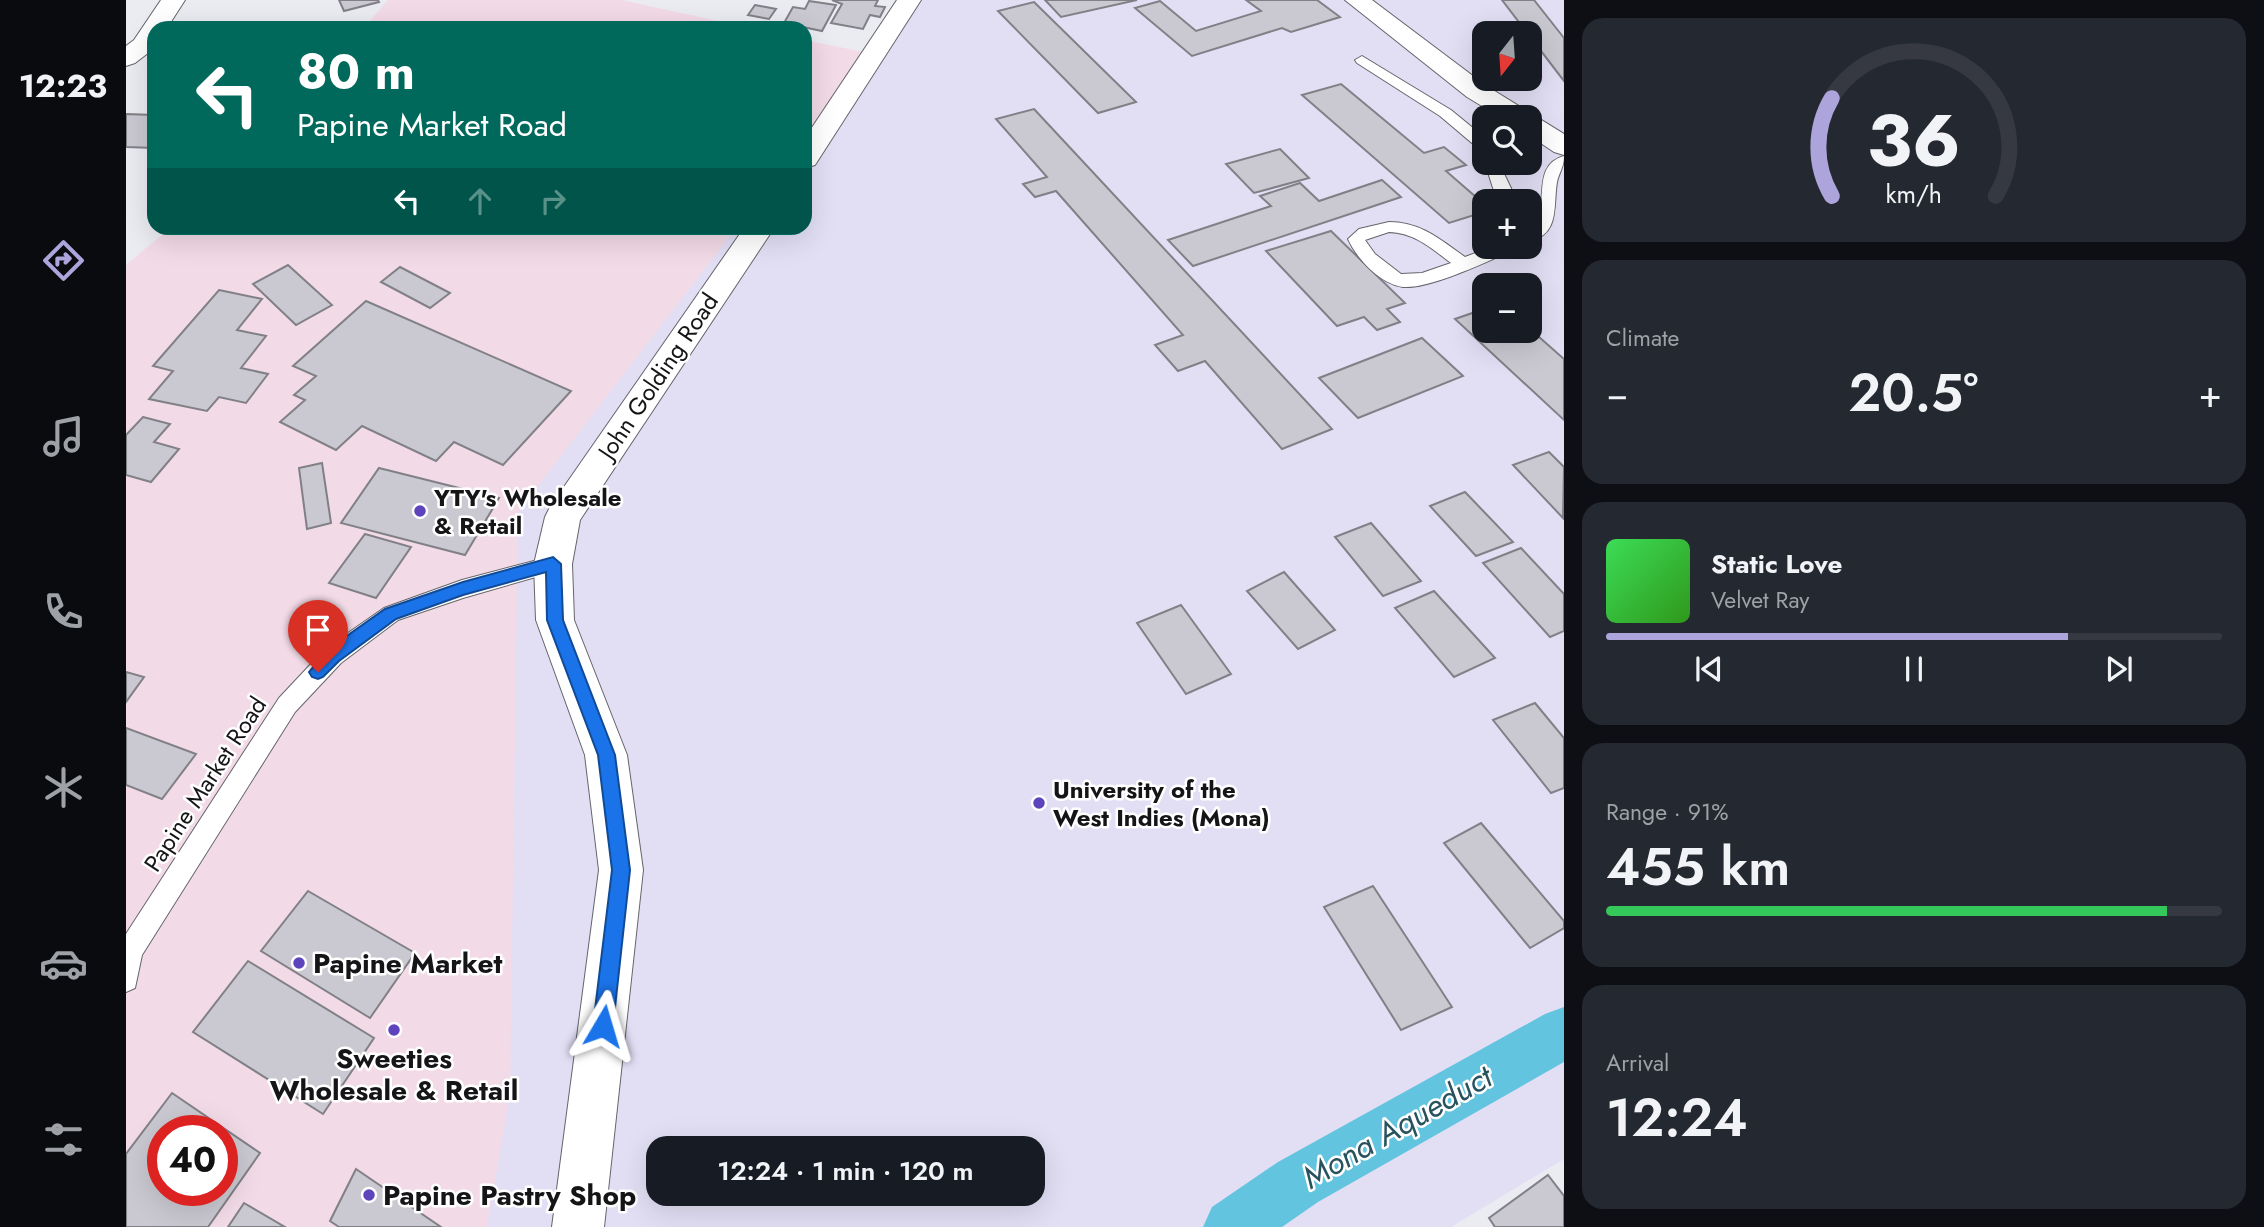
<!DOCTYPE html>
<html lang="en">
<head>
<meta charset="utf-8">
<style>
	:root { --surface:#171b24; --page:#242831; --text:#f1f3f6; --muted:#9ea1a6; --line:#363941; --accent:#aea4dc }
	body { margin:0; font-family:Jost,sans-serif; background:var(--page); color:var(--text); height:100vh; display:flex; flex-direction:column; font-size:26px; white-space:nowrap }
	* { box-sizing:border-box; margin:0 }
	p { font-size:23px; color:var(--muted) }
	.icon { flex:none; width:38px; height:38px; fill:none; stroke:currentColor; stroke-width:2; stroke-linecap:round; stroke-linejoin:round }
	.map { position:relative; flex:1; overflow:hidden }
	.panel { display:flex; flex-direction:column; gap:18px; padding:18px; background:#0d0f14; width:700px }
	.panel>* { flex:none }
	.guide { position:absolute; left:21px; top:21px; width:665px; height:214px; border-radius:21px; box-shadow:0 7px 28px #0002; background:#00695c; color:#fff; overflow:hidden }
	.needle { width:46px; rotate:197deg }
	.fabs { position:absolute; left:1346px; top:21px; display:grid; gap:14px }
	.fabs a { display:grid; place-items:center; width:70px; height:70px; border-radius:14px; background:var(--surface); box-shadow:0 7px 28px #0002; font-size:35px }
	.speed { position:absolute; left:21px; top:1115px; display:flex; gap:14px; font-size:35px; font-weight:700; text-align:center }
	.speed>* { display:grid; place-content:center; width:91px; height:91px; border-radius:50%; background:var(--surface); box-shadow:0 7px 28px #0002; line-height:1 }
	.speed .limit { border:10px solid #d22; background:#fff; color:#111 }
	.pin { position:absolute; display:grid; place-items:center; width:60px; height:60px; color:#fff; margin:-72px -30px; border-radius:50% 50% 50% 0; rotate:-45deg; box-shadow:0 0 7px #0007 }
	.pin .icon { rotate:45deg }
	.me { position:absolute; width:77px; margin:-38px; rotate:7deg; stroke-linejoin:round; filter:drop-shadow(0 0 5px #0008) }
	.turn { display:flex; align-items:center; gap:24px; height:147px; padding:0 35px; font-size:32px }
	.turn .icon { width:91px; height:91px; stroke-width:2.5 }
	.turn b { display:block; font-size:49px; line-height:60px }
	.lanes { display:flex; align-items:center; height:66px; padding:0 35px; background:#0003; justify-content:center; gap:35px; direction:ltr }
	.lanes .off { opacity:.35 }
	.big { font-size:52px; font-weight:600; line-height:1.1 }
	.panel .card { flex:1; display:flex; flex-direction:column; justify-content:center; gap:10px; min-width:0; padding:0 24px; border-radius:21px; background:var(--page) }
	.panel .dial { align-items:center; gap:0 }
	.dial svg { height:182px; overflow:visible; fill:none; stroke:var(--line); stroke-width:7; stroke-linecap:round; text-anchor:middle }
	.dial text { fill:var(--text); stroke:none }
	.song { display:flex; align-items:center; gap:21px }
	.cover { width:84px; height:84px; border-radius:10px; background:linear-gradient(135deg,hsl(130 70% 55%),hsl(110 70% 35%)) }
	.played { height:7px; border-radius:4px; background:linear-gradient(90deg,var(--accent) 75%,var(--line) 75%) }
	.keys { display:flex; justify-content:space-around; direction:ltr }
	.heat { display:flex; justify-content:space-between; align-items:center; font-size:38px; direction:ltr }
	.charge { height:10px; border-radius:5px; background:linear-gradient(90deg,#34c759 91%,var(--line) 0) }
	.trip { position:absolute; left:520px; top:1136px; width:399px; height:70px; border-radius:21px; background:var(--surface); box-shadow:0 7px 28px #0002; font-weight:600; line-height:70px; text-align:center }
	main { display:flex; flex:1; min-height:0 }
	.tabs { display:flex; flex-direction:column; width:126px; justify-content:space-around; align-items:center; background:#090b0e; color:var(--muted) }
	.tabs .icon { width:49px; height:49px }
	.tabs .active { color:var(--accent) }
	.tabs b { font-size:32px; color:var(--text) }
	.map>svg:first-child { display:block }
</style>
</head>
<body>
<main>
<nav class="tabs">
<b>12:23</b>
<svg class="icon active" aria-label="directions" viewBox="0 0 24 24"><path d="M12 3l9 9-9 9-9-9zM9 14v-3h6M13 9l2 2-2 2"/></svg>
<svg class="icon" aria-label="music" viewBox="0 0 24 24"><path d="M9 18V5l10-2v13"/><circle cx="6" cy="18" r="3"/><circle cx="16" cy="16" r="3"/></svg>
<svg class="icon" aria-label="phone" viewBox="0 0 24 24"><path d="M5 4h4l2 5-3 2q2 4 5 5l2-3 5 2v4C11 20 4 13 5 4z"/></svg>
<svg class="icon" aria-label="climate" viewBox="0 0 24 24"><path d="M12 3v18M4 7l16 10M4 17L20 7"/></svg>
<svg class="icon" aria-label="car" viewBox="0 0 24 24"><path d="M5 17H2v-5l4-1 3-4h7l3 4 3 1v5h-3M9 17h6M6 11h13"/><circle cx="7" cy="17" r="2"/><circle cx="17" cy="17" r="2"/></svg>
<svg class="icon" aria-label="filters" viewBox="0 0 24 24"><path d="M4 7h16M4 17h16"/><circle cx="9" cy="7" r="2"/><circle cx="15" cy="17" r="2"/></svg>
</nav>
<div class="map">
<svg width="1438" height="1227" viewBox="0 0 1438 1227">
	<rect width="100%" height="100%" fill="#ebebf2"/>
	<g fill="#f2dae6" fill-rule="evenodd">
		<polygon points="262,0 495,0 625,28 238,28"/>
		<polygon points="679,40 747,54 679,156"/>
		<path d="M44,228H631L448,1227H0V265ZM37,1130H96V1190H37Z"/>
	</g>
	<path fill="#e2dff5" fill-rule="evenodd" d="M777,0H1438V1159L1325,1227H361L384,1093L392,512L610,228H679V137L735,64ZM1358,33H1404V79H1358ZM1358,117H1404V163H1358ZM1358,201H1404V247H1358ZM1358,285H1404V331H1358ZM532,1148H906V1194H532Z"/>
	<g fill="none" stroke-linecap="round" stroke-linejoin="round">
		<polygon fill="#62c4de" fill-rule="evenodd" points="1438,1007 1438,1062 1192,1202 1156,1227 1077,1227 1086,1207 1152,1162 1419,1014"/>
	</g>
	<g fill="#cac9d1" stroke="#818087" stroke-width="2" fill-rule="evenodd">
		<polygon points="213,0 252,0 253,2 218,11"/>
		<polygon points="706,0 752,0 749,6 759,7 754,17 744,15 737,29 705,23 716,4"/>
		<polygon points="919,0 1011,0 935,17"/>
		<polygon points="1120,0 1191,0 1214,17 1165,32 1156,28 1066,56 1009,8 1034,1 1070,31 1135,11"/>
		<polygon points="1376,0 1408,0 1438,38 1438,81"/>
		<polygon points="683,1 710,5 696,31 658,23 667,7 679,9"/>
		<polygon points="908,2 1010,102 972,113 872,11"/>
		<polygon points="629,5 650,9 643,19 622,15"/>
		<polygon points="1215,84 1298,153 1318,147 1340,165 1320,171 1358,204 1358,212 1323,223 1176,95"/>
		<polygon points="908,109 1206,429 1156,449 1079,361 1052,371 1029,345 1057,335 930,191 909,197 897,184 921,177 870,119"/>
		<polygon points="0,114 28,115 28,148 0,147"/>
		<polygon points="1154,149 1183,178 1128,193 1100,164"/>
		<polygon points="1256,180 1275,197 1067,266 1042,240 1145,206 1134,196 1174,183 1193,201"/>
		<polygon points="1205,231 1279,303 1261,309 1274,322 1251,330 1238,317 1211,326 1140,251"/>
		<polygon points="162,265 206,305 170,325 127,284"/>
		<polygon points="274,267 324,293 304,308 255,282"/>
		<polygon points="93,290 136,299 111,330 140,336 115,368 142,374 120,403 93,397 81,411 23,399 47,371 27,366"/>
		<polygon points="240,301 445,391 377,465 328,442 310,461 236,426 210,450 154,422 179,400 168,395 190,376 167,366"/>
		<polygon points="1358,309 1358,331 1404,329 1438,359 1438,420 1329,319"/>
		<polygon points="1296,338 1337,376 1232,418 1193,378"/>
		<polygon points="17,417 44,424 28,442 53,449 25,482 0,475 0,435"/>
		<polygon points="1423,452 1438,467 1437,518 1387,465"/>
		<polygon points="196,463 205,523 181,529 173,468"/>
		<polygon points="253,468 373,498 339,555 215,523"/>
		<polygon points="1339,492 1387,542 1350,556 1304,506"/>
		<polygon points="1245,523 1295,581 1257,596 1209,537"/>
		<polygon points="239,534 285,547 250,598 203,583"/>
		<polygon points="1395,548 1438,594 1438,631 1424,637 1357,563"/>
		<polygon points="1158,572 1209,630 1172,649 1121,591"/>
		<polygon points="1308,591 1369,658 1328,677 1269,608"/>
		<polygon points="1055,605 1105,674 1060,694 1011,623"/>
		<polygon points="0,672 18,677 0,702"/>
		<polygon points="1409,703 1438,738 1438,788 1425,793 1367,720"/>
		<polygon points="0,728 70,754 36,799 0,785"/>
		<polygon points="1355,823 1438,921 1438,928 1404,948 1318,843"/>
		<polygon points="1247,886 1326,1007 1275,1030 1198,907"/>
		<polygon points="182,891 289,953 244,1018 135,951"/>
		<polygon points="122,961 248,1038 197,1114 67,1032"/>
		<path d="M46,1093L134,1153L82,1227H0V1154ZM37,1130H96V1190H37Z"/>
		<polygon points="230,1169 315,1227 213,1227 204,1221"/>
		<polygon points="1422,1175 1438,1196 1438,1227 1369,1227 1363,1218"/>
		<polygon points="118,1203 159,1227 102,1227"/>
	</g>
	<g fill="none" stroke-linecap="round" stroke-linejoin="round">
		<defs>
			<g id="lane">
				<polygon points="1236,56 1325,110 1358,137 1358,151 1353,149 1314,116 1231,63 1229,60"/>
				<path d="M1438,156C1438,168 1433,172 1431,182C1427,206 1434,234 1404,241V229C1427,211 1402,166 1438,156Z"/>
				<polygon points="1359,163 1373,163 1391,201 1375,201 1368,191"/>
				<path d="M1263,222C1295,222 1315,240 1339,257L1365,247H1387L1385,251C1360,262 1304,289 1277,287C1254,284 1231,259 1222,239L1233,229ZM1263,232C1289,233 1305,248 1325,263L1296,273L1275,274L1249,254L1239,240Z"/>
				<polygon points="427,556 434,558 437,564 434,570 337,598 272,620 215,663 169,712 16,955 9,988 0,992 0,934 153,698 199,649 258,608 336,580"/>
			</g>
			<g id="street">
				<polygon points="35,0 59,0 41,28 28,28 26,50 9,63 0,66 0,46 8,40"/>
				<polygon points="1219,0 1246,0 1359,85 1438,134 1438,155 1428,152 1404,136 1404,117 1374,117 1341,97"/>
			</g>
			<g id="secondary">
				<polygon points="771,0 795,0 689,165 679,168 679,138"/>
				<polygon points="618,228 648,228 454,520 446,564 448,620 501,755 517,870 478,1227 426,1227 473,870 459,755 410,620 408,564 419,517 424,507"/>
			</g>
		</defs>
		<use href="#lane" stroke="#64656b" stroke-width="2"/>
		<use href="#street" stroke="#64656b" stroke-width="2"/>
		<use href="#secondary" stroke="#64656b" stroke-width="2"/>
		<use href="#lane" fill="#fff" fill-rule="evenodd"/>
		<use href="#street" fill="#fff" fill-rule="evenodd"/>
		<use href="#secondary" fill="#fff" fill-rule="evenodd"/>
	</g>
	<polygon fill="#1a73e8" stroke="#114b97" stroke-width="2" points="427,557 435,564 437,620 489,755 504,870 487,1026 484,1033 477,1036 470,1033 467,1026 486,870 472,755 421,620 420,572 337,595 270,619 213,661 197,677 192,679 186,677 183,672 201,650 259,609 337,582"/>
	<g fill="#5d44bc" stroke="#fff" stroke-width="2.5">
		<circle cx="294" cy="511" r="7"/>
		<circle cx="913" cy="803" r="7"/>
		<circle cx="173" cy="963" r="7"/>
		<circle cx="268" cy="1030" r="7"/>
		<circle cx="243" cy="1195" r="7"/>
	</g>
	<g text-anchor="middle" dominant-baseline="central" stroke-width="5" stroke-linejoin="round" paint-order="stroke">
		<g font-size="24" fill="#151517" stroke="#fff">
			<text transform="translate(532 376) rotate(-56)">John Golding Road</text>
			<text transform="translate(79 784) rotate(-57)">Papine Market Road</text>
		</g>
		<g font-size="24" font-weight="bold" fill="#151517" stroke="#fff" text-anchor="start">
			<text x="308" y="497">YTY's Wholesale<tspan x="308" dy="28">&amp; Retail</tspan></text>
			<text x="927" y="789">University of the<tspan x="927" dy="28">West Indies (Mona)</tspan></text>
		</g>
		<g font-size="28" font-weight="bold" fill="#151517" stroke="#fff" text-anchor="start">
			<text x="187" y="963">Papine Market</text>
			<text x="268" y="1058" text-anchor="middle">Sweeties<tspan x="268" dy="32">Wholesale &amp; Retail</tspan></text>
			<text x="257" y="1195">Papine Pastry Shop</text>
		</g>
		<g font-size="32" font-style="italic" fill="#27525e" stroke="#fff">
			<text transform="translate(1271 1127) rotate(-30)">Mona Aqueduct</text>
		</g>
	</g>
</svg>
<div class="fabs">
<a><svg class="needle" viewBox="-14 -14 28 28"><path d="M0-13l5 13h-10z" fill="#e53935"/><path d="M0 13l5-13h-10z" fill="#9ea1a6"/></svg></a>
<a><svg class="icon" aria-label="search" viewBox="0 0 24 24"><circle cx="10" cy="10" r="6"/><path d="M15 15l6 6"/></svg></a>
<a>+</a>
<a>−</a>
</div>
<div class="speed"><div class="limit">40</div></div>
<div class="pin" style="left:192px;top:672px;background:#d93025"><svg class="icon" aria-label="arrive" viewBox="0 0 24 24"><path d="M6 21V4h12l-3 4 3 4H6"/></svg></div>
<svg class="me" style="left:477px;top:1026px" viewBox="-20 -20 40 40"><path d="M0-17L14 15 0 8-14 15z" fill="#1a73e8" stroke="#fff" stroke-width="4"/></svg>
<div class="trip">12:24 · 1 min · 120 m</div>
<div class="guide">
<div class="turn"><svg class="icon" aria-label="left" viewBox="0 0 24 24"><path d="M17 20v-9H6M10 6l-5 5 5 5"/></svg><div><b>80 m</b>Papine Market Road</div></div>
<div class="lanes"><svg class="icon" aria-label="left" viewBox="0 0 24 24"><path d="M17 20v-9H6M10 6l-5 5 5 5"/></svg><svg class="icon off" aria-label="ahead" viewBox="0 0 24 24"><path d="M12 20V5M6 11l6-6 6 6"/></svg><svg class="icon off" aria-label="right" viewBox="0 0 24 24"><path d="M7 20v-9h11M14 6l5 5-5 5"/></svg></div>
</div>
</div>
<section class="panel">
<div class="card dial"><svg viewBox="0 0 100 80">
<path d="M14 69A42 42 0 1 1 86 69"/>
<path d="M14 69A42 42 0 0 1 14 26" stroke="#aea4dc"/>
<text x="50" y="56" font-size="32" font-weight="700">36</text>
<text x="50" y="72" font-size="11">km/h</text>
</svg></div>
<div class="card"><p>Climate</p>
<div class="heat"><a>−</a><b class="big">20.5°</b><a>+</a></div>
</div>
<div class="card">
<div class="song"><i class="cover"></i><div><b>Static Love</b><p>Velvet Ray</p></div></div>
<div class="played"></div>
<div class="keys"><svg class="icon" aria-label="previous" viewBox="0 0 24 24"><path d="M18 5L8 12l10 7zM5 5v14"/></svg><svg class="icon" aria-label="pause" viewBox="0 0 24 24"><path d="M8 5v14M16 5v14"/></svg><svg class="icon" aria-label="next" viewBox="0 0 24 24"><path d="M6 5l10 7-10 7zM19 5v14"/></svg></div>
</div>
<div class="card"><p>Range · 91%</p><b class="big">455 km</b><div class="charge"></div></div>
<div class="card"><p>Arrival</p><b class="big">12:24</b></div>
</section>
</main>
</body>
</html>
